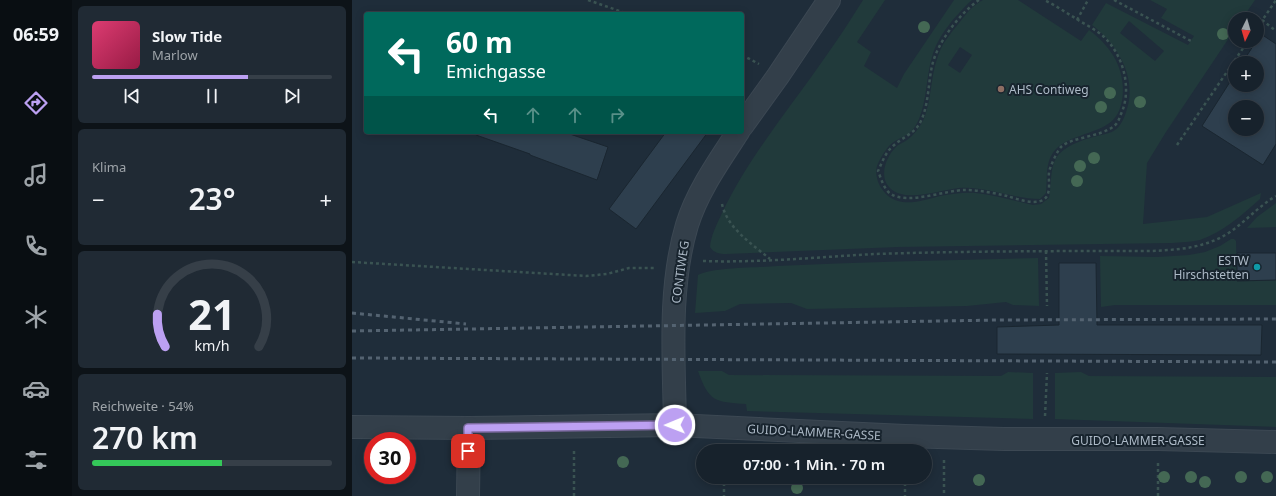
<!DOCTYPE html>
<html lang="de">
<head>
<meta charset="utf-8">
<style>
	:root { --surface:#17222c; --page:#202a34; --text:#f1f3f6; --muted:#9ea4a9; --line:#363f48; --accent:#bca0f2 }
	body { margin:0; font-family:"Noto Sans",sans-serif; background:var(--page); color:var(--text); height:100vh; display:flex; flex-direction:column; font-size:15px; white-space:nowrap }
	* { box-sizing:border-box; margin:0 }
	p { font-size:13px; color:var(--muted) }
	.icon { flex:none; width:22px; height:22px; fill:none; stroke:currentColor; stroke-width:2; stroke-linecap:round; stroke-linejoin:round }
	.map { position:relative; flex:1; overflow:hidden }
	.sheet { display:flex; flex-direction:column; gap:6px; padding:6px; background:#0d1318; width:280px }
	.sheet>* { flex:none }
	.top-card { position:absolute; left:12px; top:12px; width:380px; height:122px; border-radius:4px; box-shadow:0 2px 10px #0003,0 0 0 1px var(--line); background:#00695c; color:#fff; overflow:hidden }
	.needle { width:26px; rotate:185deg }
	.controls { position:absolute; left:876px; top:12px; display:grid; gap:8px }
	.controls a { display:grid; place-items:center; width:36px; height:36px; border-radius:50%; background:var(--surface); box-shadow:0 2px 10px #0003,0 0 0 1px var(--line); font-size:20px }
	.speed { position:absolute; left:12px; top:432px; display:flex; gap:8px; font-size:20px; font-weight:700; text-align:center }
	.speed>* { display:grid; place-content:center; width:52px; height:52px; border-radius:50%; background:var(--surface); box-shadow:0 2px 10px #0003,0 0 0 1px var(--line); line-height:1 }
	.speed .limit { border:6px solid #d22; background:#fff; color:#111 }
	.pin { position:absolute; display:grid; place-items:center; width:34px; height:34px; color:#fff; margin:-17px; border-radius:8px; box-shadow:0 2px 6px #0006 }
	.me { position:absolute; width:44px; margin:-22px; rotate:269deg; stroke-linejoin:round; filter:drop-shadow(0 0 3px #0008) }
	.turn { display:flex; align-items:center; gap:14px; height:84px; padding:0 16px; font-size:18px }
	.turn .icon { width:52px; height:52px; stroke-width:2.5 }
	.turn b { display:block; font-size:28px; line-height:34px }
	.lanes { display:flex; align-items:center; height:38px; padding:0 16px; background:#0003; justify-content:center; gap:20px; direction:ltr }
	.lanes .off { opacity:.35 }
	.big { font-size:30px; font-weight:600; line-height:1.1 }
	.sheet .card { flex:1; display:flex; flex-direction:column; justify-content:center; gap:6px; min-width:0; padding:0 14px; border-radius:6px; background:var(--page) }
	.sheet .dial { align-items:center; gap:0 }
	.dial svg { height:104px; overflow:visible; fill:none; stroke:var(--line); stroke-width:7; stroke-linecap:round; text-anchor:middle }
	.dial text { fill:var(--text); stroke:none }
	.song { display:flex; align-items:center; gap:12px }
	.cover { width:48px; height:48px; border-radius:6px; background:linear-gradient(135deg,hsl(340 70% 55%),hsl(340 70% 35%)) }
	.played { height:4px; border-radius:2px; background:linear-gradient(90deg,var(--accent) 65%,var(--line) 65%) }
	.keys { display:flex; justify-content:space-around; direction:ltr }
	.heat { display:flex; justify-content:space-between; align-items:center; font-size:22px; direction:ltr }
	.charge { height:6px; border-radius:3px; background:linear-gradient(90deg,#34c759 54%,var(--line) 0) }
	.trip { position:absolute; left:344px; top:444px; width:236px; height:40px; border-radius:20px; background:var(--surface); box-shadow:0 2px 10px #0003,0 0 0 1px var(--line); font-weight:600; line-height:40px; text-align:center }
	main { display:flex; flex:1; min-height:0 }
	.dock { display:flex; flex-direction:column; width:72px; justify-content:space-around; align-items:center; background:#090e12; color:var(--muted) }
	.dock .icon { width:28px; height:28px }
	.dock .current { color:var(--accent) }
	.dock b { font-size:18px; color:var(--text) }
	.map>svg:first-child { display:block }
</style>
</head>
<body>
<main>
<nav class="dock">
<b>06:59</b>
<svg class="icon current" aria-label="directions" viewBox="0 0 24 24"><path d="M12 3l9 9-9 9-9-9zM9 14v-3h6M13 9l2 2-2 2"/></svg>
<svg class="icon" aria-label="music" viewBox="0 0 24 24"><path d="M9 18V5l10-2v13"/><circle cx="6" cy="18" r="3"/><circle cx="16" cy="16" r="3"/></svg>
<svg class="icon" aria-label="phone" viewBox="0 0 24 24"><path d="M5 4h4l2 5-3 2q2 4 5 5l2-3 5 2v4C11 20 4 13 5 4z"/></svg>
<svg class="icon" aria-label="climate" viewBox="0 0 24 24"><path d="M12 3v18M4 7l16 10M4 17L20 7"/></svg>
<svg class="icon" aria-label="car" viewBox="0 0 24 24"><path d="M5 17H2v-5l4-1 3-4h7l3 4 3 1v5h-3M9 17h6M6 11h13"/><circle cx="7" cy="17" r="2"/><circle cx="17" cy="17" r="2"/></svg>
<svg class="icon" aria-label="filters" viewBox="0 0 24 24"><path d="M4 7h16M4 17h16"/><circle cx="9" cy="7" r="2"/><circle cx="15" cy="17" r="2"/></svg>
</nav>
<section class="sheet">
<div class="card">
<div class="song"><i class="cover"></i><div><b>Slow Tide</b><p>Marlow</p></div></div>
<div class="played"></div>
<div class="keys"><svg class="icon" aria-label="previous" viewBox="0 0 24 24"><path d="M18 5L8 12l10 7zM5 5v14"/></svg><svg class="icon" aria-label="pause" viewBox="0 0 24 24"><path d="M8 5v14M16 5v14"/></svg><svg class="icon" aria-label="next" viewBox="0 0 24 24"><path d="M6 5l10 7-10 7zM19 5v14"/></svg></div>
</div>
<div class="card"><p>Klima</p>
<div class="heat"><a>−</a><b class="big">23°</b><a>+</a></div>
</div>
<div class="card dial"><svg viewBox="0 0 100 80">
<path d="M14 69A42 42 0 1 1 86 69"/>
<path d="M14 69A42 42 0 0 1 8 44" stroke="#bca0f2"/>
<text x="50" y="56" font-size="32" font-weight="700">21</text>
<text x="50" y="72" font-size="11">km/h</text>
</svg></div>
<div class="card"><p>Reichweite · 54%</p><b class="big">270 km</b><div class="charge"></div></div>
</section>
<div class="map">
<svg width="924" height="496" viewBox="0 0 924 496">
	<rect width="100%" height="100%" fill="#1f2d3a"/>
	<g fill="#213a3b" fill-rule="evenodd">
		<path d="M511,0H533L505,42L519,52L512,66L545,88L552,74L602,0H620C604,15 586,35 580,57C574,78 575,99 567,119C559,138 551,134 538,145C534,149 527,160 525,166C523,172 525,181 528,186C532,193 538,199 546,201C559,205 576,199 588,196C600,194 612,192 624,193C643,195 662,201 681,205L689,204L697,198C700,184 697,165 707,154C718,143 734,139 749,135C753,134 759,133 763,130C769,126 773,116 775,109C785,76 765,44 740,25L754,3L836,45L842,36L809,18L815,9L798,0H903L890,19H883V29L814,132L795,163L791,224L855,217L909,193L908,199C890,215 871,232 848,240C839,242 829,242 820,243L546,247L374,254C367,254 362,253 358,247C359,235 365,224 370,213C397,156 439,107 474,56C487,38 499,19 511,0ZM777,21L812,51L803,61L768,33Z"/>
		<path d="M631,0H666L729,41L737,30C760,47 775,71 770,101C768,110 765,118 756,124C741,134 717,136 704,149C692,162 696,178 694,193L688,199C661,199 634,186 607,188C587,190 552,204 537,187C527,176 534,157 543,148C546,144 551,143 555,140C562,135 567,128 571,121C580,101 578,77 586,56C590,43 599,33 607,23C614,14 621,5 631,0ZM608,47L620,55L608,73L596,65Z"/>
		<polygon points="924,203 924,227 895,228 905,217"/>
		<polygon points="879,239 882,239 884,241 885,281 924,280 924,305 763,305 749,307 748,256 805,257 837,255 853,252 868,246"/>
		<path d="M686,258L687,306L661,305L654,302L615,306L455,309L439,303L388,304L373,311L343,313L346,275C363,267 405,268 425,266C512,262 599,260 686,258Z"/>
		<path d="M346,371H370L377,375L649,376L656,372L681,373V419L395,411L394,404C363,402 357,402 346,371Z"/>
		<polygon points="729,372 737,376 924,377 924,427 703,419 703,373"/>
	</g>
	<g fill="#2e3f4e" stroke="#1a2630" fill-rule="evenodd">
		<path d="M909,34L924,44V144L911,165L850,126L883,74V85H905V63H890ZM883,107H905V129H883Z"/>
		<polygon points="124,132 212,132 256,147 245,180 178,155 178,154 124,135"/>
		<polygon points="314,132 356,132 284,229 257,209"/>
		<polygon points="885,253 924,253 924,280 885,281"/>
		<polygon points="707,263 744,263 745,325 910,325 909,355 645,354 645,327 707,325"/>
	</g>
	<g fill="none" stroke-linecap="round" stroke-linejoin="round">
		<defs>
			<g id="street">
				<polyline points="390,126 426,76 477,0"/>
				<path d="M323,425C322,360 316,288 335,225C345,192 367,161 386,132"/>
				<polyline points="0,427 117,428 323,425 553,436 652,439 806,439 924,442"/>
				<polyline points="116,496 117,428"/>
			</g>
		</defs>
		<use href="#street" stroke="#3c4853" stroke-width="24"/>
		<g stroke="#3a5352" stroke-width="2.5" stroke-dasharray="3 3" stroke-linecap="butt">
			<polyline points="236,0 276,14"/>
			<path d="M627,0C607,14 585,43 580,66C576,84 577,103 569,121C563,134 550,137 540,147C533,153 530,163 526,171C529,178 532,190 539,194C556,205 594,190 613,190C627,190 642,193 655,196C665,199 681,205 691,200C700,195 696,180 697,172C698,167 705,151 709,147C719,137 749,137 762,126C765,124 767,120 768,116C781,91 772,55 751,36C743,29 732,24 723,18C713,12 703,5 692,0"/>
			<polyline points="762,0 839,41"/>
			<polyline points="725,20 736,0"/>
			<polyline points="910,20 924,31"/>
			<polyline points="905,28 924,0"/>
			<polyline points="390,55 407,64"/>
			<polyline points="825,145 896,41"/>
			<path d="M370,204C375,228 400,244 418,259"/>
			<polyline points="694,251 695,306"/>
			<path d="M351,261C408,263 466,257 523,254C615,251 706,251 798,251C826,250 854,248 878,232C894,221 907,206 924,196"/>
			<polyline points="0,262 234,276 255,274 277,268 303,268"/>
			<polyline points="693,416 695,373"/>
			<polyline points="592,460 592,496"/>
			<polyline points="372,477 372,496"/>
			<polyline points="553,477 553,496"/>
			<polyline points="222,496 222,449"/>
			<polyline points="806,496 806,463"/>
		</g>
		<use href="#street" stroke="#333f4a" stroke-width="22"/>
		<g stroke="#546371" stroke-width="3" stroke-dasharray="4 4" stroke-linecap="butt">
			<polyline points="0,313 114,324"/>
			<polyline points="0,331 647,320 924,319"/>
			<polyline points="0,358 924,362"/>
		</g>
	</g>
	<g fill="#446854">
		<circle cx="572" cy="27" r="6"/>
		<circle cx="871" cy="34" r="6"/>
		<circle cx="758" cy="93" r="6"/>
		<circle cx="788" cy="102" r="6"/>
		<circle cx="749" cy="107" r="6"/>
		<circle cx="742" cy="158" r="6"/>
		<circle cx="728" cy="166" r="6"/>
		<circle cx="725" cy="181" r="6"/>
		<circle cx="271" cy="462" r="6"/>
		<circle cx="812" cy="477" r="6"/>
		<circle cx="839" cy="477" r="6"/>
		<circle cx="889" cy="477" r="6"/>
		<circle cx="915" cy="477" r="6"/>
		<circle cx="627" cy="480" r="6"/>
		<circle cx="853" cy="482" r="6"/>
		<circle cx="445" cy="488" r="6"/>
	</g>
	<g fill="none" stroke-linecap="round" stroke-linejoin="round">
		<defs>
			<polyline id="route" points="116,451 116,428 323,425"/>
		</defs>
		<use href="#route" stroke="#7a689d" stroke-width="10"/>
		<use href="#route" stroke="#bca0f2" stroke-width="7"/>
	</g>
	<circle fill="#8d6e63" stroke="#18242e" stroke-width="1.5" cx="649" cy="89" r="4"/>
	<circle fill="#0f9aa8" stroke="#18242e" stroke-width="1.5" cx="905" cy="267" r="4"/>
	<g text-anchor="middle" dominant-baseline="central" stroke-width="4" stroke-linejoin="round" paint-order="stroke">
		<g font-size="12" fill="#adbac7" stroke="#18242e" text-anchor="start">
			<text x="657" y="89">AHS Contiweg</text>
			<text x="897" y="260" text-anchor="end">ESTW<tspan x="897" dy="14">Hirschstetten</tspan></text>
		</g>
		<g font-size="12" fill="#adbac7" stroke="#18242e">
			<text transform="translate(328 272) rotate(-82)">CONTIWEG</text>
			<text transform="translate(462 432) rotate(3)">GUIDO-LAMMER-GASSE</text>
			<text x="786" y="440">GUIDO-LAMMER-GASSE</text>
		</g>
	</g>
</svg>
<div class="controls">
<a><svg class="needle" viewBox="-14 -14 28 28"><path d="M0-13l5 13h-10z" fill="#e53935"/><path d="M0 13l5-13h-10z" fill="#9ea4a9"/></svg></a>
<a>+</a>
<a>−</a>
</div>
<div class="speed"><div class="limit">30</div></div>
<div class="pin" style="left:116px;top:451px;background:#d93025"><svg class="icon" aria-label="arrive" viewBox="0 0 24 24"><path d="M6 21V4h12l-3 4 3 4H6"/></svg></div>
<svg class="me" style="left:323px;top:425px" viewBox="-20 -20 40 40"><circle r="17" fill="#bca0f2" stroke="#fff" stroke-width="3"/><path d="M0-11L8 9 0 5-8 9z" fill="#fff"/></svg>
<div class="trip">07:00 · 1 Min. · 70 m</div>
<div class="top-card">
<div class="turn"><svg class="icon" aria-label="left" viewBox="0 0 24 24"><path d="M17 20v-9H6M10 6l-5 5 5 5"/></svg><div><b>60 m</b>Emichgasse</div></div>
<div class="lanes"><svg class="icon" aria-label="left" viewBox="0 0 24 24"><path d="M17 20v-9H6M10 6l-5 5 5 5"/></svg><svg class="icon off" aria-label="ahead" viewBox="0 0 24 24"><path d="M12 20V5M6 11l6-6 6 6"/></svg><svg class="icon off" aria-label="ahead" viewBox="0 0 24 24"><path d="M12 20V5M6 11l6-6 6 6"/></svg><svg class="icon off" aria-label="right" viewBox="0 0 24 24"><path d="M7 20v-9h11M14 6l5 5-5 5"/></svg></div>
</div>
</div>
</main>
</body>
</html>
